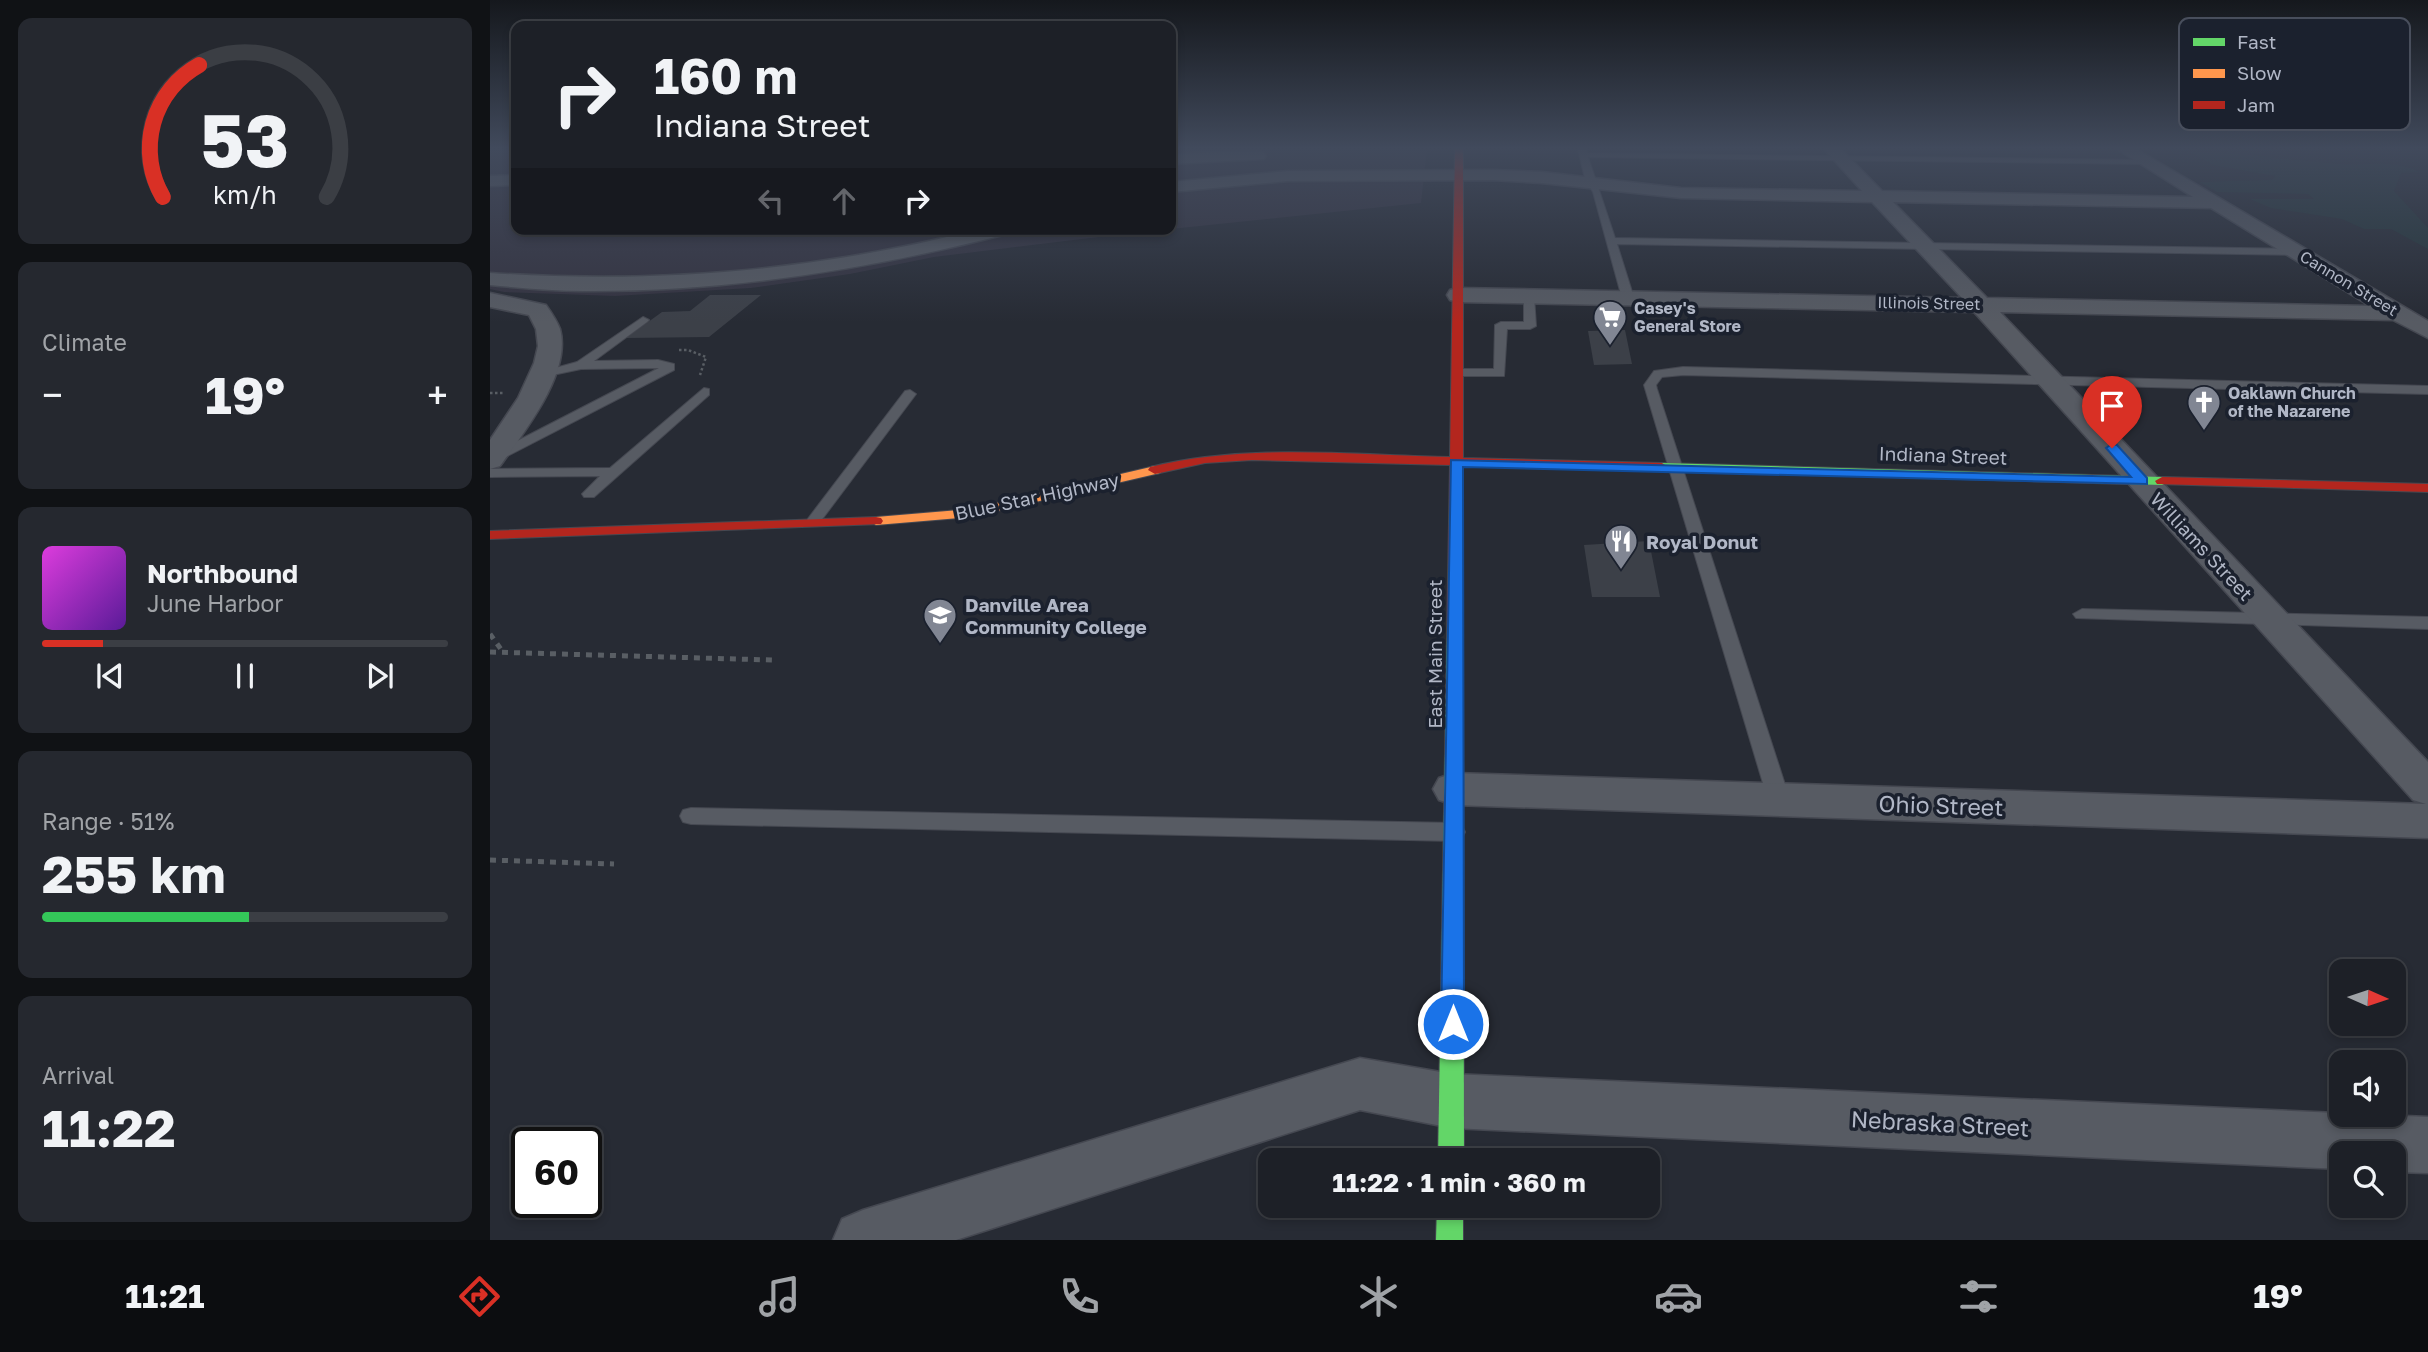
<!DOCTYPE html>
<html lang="en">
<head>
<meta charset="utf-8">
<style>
	:root { --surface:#1d2027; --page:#25282f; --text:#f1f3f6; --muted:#a0a3a7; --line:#3b3e44; --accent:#d93025 }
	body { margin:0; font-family:"Golos Text",sans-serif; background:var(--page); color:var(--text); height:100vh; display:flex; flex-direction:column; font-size:26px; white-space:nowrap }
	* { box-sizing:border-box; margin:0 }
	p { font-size:23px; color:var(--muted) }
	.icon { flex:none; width:38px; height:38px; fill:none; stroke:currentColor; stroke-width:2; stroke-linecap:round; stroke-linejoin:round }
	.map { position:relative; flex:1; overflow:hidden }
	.side { display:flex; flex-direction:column; gap:18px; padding:18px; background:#101215; width:490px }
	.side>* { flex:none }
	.top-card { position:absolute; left:21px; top:21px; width:665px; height:214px; border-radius:14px; box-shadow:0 4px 10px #0003,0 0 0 2px var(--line); background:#1d2027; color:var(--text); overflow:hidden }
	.needle { width:46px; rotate:93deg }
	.tools { position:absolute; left:1839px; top:959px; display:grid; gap:14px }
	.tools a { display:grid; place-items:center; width:77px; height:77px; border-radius:14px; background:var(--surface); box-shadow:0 4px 10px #0003,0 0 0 2px var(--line); font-size:35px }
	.speed { position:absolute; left:21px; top:1127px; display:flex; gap:14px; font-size:35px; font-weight:700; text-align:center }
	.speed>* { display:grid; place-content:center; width:91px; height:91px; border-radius:50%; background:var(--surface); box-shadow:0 4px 10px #0003,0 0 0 2px var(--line); line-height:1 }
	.speed .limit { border:4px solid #111; border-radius:10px; background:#fff; color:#111 }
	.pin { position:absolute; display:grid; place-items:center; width:60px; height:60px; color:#fff; margin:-72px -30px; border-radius:50% 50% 50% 0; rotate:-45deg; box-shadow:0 0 7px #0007 }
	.pin .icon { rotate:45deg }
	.me { position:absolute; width:77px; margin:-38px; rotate:0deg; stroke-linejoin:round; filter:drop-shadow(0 0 5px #0008) }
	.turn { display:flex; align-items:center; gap:24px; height:147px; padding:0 28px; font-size:32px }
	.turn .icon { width:91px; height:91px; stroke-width:2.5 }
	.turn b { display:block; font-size:49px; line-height:60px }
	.lanes { display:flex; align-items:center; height:66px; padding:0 28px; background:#0003; justify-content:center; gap:35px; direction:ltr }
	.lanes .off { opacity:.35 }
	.big { font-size:52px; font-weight:700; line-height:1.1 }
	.side .card { flex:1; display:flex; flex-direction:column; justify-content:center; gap:10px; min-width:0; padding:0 24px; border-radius:14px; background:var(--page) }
	.side .dial { align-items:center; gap:0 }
	.dial svg { height:182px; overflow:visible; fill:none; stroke:var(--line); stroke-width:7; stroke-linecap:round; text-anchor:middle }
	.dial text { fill:var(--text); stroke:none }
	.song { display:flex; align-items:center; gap:21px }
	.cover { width:84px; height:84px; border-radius:10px; background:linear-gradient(135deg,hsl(300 70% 55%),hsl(270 70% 35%)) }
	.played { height:7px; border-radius:4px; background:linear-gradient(90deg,var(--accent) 15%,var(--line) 15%) }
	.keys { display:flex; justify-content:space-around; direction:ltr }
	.heat { display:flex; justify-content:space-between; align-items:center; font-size:38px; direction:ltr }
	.charge { height:10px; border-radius:5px; background:linear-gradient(90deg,#34c759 51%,var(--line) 0) }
	.trip { position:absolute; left:768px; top:1148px; width:402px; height:70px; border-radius:14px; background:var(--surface); box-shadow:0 4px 10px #0003,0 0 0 2px var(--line); font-weight:700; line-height:70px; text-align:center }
	.tab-bar { display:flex; height:112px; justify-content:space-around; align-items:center; background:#0c0d10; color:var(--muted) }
	.tab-bar .icon { width:49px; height:49px }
	.tab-bar .active { color:var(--accent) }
	.tab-bar b { font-size:32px; color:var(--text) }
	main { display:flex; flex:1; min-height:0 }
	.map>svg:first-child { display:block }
</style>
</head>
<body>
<main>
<section class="side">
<div class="card dial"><svg viewBox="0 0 100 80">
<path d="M14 69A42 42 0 1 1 86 69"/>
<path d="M14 69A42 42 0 0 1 30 11" stroke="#d93025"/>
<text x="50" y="56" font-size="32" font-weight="700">53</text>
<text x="50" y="72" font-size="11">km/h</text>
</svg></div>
<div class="card"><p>Climate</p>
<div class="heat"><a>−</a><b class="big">19°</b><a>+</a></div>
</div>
<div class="card">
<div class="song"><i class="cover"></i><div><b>Northbound</b><p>June Harbor</p></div></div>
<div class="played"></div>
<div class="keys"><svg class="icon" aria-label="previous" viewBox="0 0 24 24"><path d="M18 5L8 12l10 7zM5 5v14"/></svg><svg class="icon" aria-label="pause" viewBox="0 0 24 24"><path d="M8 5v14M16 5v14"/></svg><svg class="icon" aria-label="next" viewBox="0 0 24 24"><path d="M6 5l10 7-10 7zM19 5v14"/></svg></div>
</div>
<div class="card"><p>Range · 51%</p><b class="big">255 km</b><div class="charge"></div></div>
<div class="card"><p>Arrival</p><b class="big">11:22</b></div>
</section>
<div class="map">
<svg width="1938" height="1240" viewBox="0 0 1938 1240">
	<rect width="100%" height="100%" fill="#272b34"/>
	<g fill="#343340">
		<polygon points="0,149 26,149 26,229 675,229 444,257 360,274 261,288 125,296 14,292 0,289"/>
		<polygon points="681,149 937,149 931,203 681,229"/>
	</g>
	<path fill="#243539" d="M1701,152C1750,152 1799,160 1848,164C1876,166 1904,159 1929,172L1911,173L1904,191L1938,228V249L1901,229H1874L1852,219L1781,208L1760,199H1824L1818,194L1727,192L1710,182L1782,180L1785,176L1723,165Z"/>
	<g fill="#3c4048">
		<polygon points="220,295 271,295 219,337 136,338 172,312 200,311"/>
		<polygon points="1135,330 1142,364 1104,365 1098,331"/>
		<polygon points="1159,541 1170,597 1102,597 1094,545"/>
	</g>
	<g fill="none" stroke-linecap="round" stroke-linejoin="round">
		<defs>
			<g id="lane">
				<polygon points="1088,149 1096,149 1097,153 1657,160 1661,162 1657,164 1098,157 1125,238 1807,249 1812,252 1807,255 1127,244 1144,298 1138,301 1132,298 1103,192 1095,179"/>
				<polygon points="1039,293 1044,296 1046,326 1040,329 1017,329 1014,376 963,376 963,370 967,369 1004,369 1005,325 1011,322 1034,322 1034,296"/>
				<polygon points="153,317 159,320 157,322 104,361 168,360 184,364 184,370 0,465 0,455 169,368 91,369 53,377 47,373 87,362"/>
				<polygon points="1193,367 1938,386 1938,394 1193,375 1172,377 1166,385 1167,389 1300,800 1296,806 1289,808 1282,806 1278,800 1154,385 1164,371"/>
				<polygon points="214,388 219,389 219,395 104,497 94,497 92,494 110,476 0,477 0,469 120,468"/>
				<polygon points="420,390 426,394 327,526 317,526 314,523 317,520 415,391"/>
				<polygon points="1592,609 1938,617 1938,629 1586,618 1583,614"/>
				<polygon points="201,808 964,823 972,826 975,832 972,838 964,841 201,824 193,822 190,816 193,810"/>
			</g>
			<g id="street">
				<path d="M1334,149H1351L1392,191L1703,197L1627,149H1646L1938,321V338L1903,320L1510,312L1938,762V838L964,805L949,800L943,789L949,778L964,773L1936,804L1923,800L1484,312L968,302L960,300L957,295L960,290L968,288L1472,298L1382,202L1191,198L1052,183L1003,180L798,181L681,192V182L798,171L1003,170L1052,172L1191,188L1372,191ZM1403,202L1721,208L1880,306L1497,298Z"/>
				<polygon points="768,151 774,153 776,156 774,159 681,164 681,154"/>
				<polygon points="26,175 26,185 0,186 0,176"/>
				<path d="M490,229H523L521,233C381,269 240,292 95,291C64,291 32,288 0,285V273C168,284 326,271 490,229Z"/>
				<path d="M0,293L56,305C61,312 67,321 70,329C82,373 34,432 10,466L0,469V440L28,398L44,363L48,346L46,329L39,315L0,307Z"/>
				<polygon points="870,1058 962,1074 1938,1117 1938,1173 1904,1172 1904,1153 1852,1153 1852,1169 962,1128 870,1110 466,1240 343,1240 352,1219 373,1210"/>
			</g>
			<g id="fast">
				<polygon points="1172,463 1672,477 1679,481 1672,485 1167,470 1166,467"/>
				<polygon points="965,631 973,636 974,1160 948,1160 957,636"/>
				<polygon points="947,1206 973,1206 973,1240 946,1240"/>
			</g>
			<polygon id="slow" points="665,466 672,470 670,473 481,517 386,525 379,521 386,517 481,509"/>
			<g id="jam">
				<path d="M965,149H973V458L1172,463L1178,467L1172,471L973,466V636L965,641L957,636L960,465L762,460L715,463L665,474L658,470L660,467C758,443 860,455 960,457Z"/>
				<polygon points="1672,477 1938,484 1938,492 1667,484 1665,481"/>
				<polygon points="386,517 391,518 393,521 391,524 0,539 0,531"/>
			</g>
		</defs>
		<use href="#lane" stroke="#454851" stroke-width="2"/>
		<use href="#street" stroke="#454851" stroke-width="3"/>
		<use href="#fast" stroke="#454851" stroke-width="2"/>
		<use href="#slow" stroke="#454851" stroke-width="2"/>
		<use href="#jam" stroke="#454851" stroke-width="2"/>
		<g stroke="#595e64" stroke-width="2.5" stroke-dasharray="2.5 2.5" stroke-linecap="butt">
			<polyline points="189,350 198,350 216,357 210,375"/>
			<polyline points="0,393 15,393"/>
		</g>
		<g stroke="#595e64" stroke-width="5" stroke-dasharray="6 6" stroke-linecap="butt">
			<polyline points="0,634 13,652"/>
			<polyline points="0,652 282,660"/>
			<polyline points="0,860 124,864"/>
		</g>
		<use href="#lane" fill="#575b63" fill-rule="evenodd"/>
		<use href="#street" fill="#575b63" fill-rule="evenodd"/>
		<use href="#fast" fill="#63d668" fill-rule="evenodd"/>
		<use href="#slow" fill="#ff974d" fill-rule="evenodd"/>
		<use href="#jam" fill="#b3261e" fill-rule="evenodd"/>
	</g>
	<linearGradient id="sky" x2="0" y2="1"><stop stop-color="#15181d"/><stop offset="0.46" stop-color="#414a5c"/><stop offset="1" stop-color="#414a5c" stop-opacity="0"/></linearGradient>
	<rect width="1938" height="322" fill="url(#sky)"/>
	<polygon fill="#1a73e8" stroke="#114b97" stroke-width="2" points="1622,444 1627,445 1657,478 1657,484 973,467 974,1024 971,1031 963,1034 954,1031 951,1024 961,460 1641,477 1616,448"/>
	<defs>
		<symbol id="supermarket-pin" viewBox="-11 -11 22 30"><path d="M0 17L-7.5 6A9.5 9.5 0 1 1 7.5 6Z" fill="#818693" stroke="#1b212e"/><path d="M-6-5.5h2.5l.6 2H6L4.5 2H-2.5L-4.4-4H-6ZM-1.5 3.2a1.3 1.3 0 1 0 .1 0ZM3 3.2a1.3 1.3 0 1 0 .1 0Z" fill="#fff"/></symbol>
		<symbol id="church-pin" viewBox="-11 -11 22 30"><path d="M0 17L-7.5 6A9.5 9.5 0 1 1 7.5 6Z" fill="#818693" stroke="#1b212e"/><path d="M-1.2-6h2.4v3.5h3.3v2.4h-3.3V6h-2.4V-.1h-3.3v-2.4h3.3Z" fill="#fff"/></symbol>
		<symbol id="restaurant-pin" viewBox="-11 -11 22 30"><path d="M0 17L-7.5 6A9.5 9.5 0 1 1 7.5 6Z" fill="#818693" stroke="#1b212e"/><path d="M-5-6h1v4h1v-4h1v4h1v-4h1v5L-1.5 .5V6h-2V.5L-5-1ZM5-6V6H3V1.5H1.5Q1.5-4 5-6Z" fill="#fff"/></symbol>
		<symbol id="university-pin" viewBox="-11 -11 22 30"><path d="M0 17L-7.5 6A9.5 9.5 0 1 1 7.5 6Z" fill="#818693" stroke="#1b212e"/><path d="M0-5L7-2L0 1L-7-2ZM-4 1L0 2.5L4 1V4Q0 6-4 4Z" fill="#fff"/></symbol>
	</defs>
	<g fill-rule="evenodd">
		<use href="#supermarket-pin" x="1101" y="298" width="38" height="52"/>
		<use href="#church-pin" x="1695" y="383" width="38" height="52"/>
		<use href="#restaurant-pin" x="1112" y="522" width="38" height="52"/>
		<use href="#university-pin" x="431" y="596" width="38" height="52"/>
	</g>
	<g text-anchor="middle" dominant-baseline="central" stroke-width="7" stroke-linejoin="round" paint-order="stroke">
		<g font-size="16" fill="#b1b7c6" stroke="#1b212e">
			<text transform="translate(1859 283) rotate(31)">Cannon Street</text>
			<text transform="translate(1439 303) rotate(1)">Illinois Street</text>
		</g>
		<g font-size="16" font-weight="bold" fill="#b1b7c6" stroke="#1b212e" text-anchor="start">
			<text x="1144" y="308">Casey's<tspan x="1144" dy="18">General Store</tspan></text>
			<text x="1738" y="393">Oaklawn Church<tspan x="1738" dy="18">of the Nazarene</tspan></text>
		</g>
		<g font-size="19" fill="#b1b7c6" stroke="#1b212e">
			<text transform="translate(1453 455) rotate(2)">Indiana Street</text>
			<text transform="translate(547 496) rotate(-12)">Blue Star Highway</text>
			<text transform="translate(1712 546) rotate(47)">Williams Street</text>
			<text transform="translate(944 654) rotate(-90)">East Main Street</text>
		</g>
		<g font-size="19" font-weight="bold" fill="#b1b7c6" stroke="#1b212e" text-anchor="start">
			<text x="1156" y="541">Royal Donut</text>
			<text x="475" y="604">Danville Area<tspan x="475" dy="22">Community College</tspan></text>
		</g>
		<g font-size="23" fill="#b1b7c6" stroke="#1b212e">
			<text transform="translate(1451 805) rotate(2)">Ohio Street</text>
			<text transform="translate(1450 1123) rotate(3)">Nebraska Street</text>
		</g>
	</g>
	<rect x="1689" y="18" width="231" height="112" rx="10" fill="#1b212e" stroke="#484e5c" stroke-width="2"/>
	<rect x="1703" y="38" width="32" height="8" fill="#63d668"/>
	<rect x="1703" y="69" width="32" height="9" fill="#ff974d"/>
	<rect x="1703" y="101" width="32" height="8" fill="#b3261e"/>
	<g font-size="19" fill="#b1b7c6">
		<text x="1747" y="49">Fast</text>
		<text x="1747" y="80">Slow</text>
		<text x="1747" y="112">Jam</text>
	</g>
</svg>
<div class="tools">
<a><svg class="needle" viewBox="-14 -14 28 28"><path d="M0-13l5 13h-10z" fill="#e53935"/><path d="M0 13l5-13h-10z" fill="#a0a3a7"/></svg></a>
<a><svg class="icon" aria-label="sound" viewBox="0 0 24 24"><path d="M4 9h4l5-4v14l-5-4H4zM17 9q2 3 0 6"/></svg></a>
<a><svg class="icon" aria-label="search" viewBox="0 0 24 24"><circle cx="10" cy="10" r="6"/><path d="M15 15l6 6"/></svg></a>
</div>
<div class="speed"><div class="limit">60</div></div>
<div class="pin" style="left:1622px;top:448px;background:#d93025"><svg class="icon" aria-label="arrive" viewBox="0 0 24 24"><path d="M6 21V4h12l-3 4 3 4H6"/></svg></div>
<svg class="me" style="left:963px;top:1024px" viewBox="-20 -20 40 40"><circle r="17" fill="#1a73e8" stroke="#fff" stroke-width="3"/><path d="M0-11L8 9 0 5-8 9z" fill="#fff"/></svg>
<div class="trip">11:22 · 1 min · 360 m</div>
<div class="top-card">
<div class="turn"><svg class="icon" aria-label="right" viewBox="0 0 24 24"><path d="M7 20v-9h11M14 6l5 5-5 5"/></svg><div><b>160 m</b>Indiana Street</div></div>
<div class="lanes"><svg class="icon off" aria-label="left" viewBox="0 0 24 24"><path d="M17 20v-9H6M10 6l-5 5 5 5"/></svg><svg class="icon off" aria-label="ahead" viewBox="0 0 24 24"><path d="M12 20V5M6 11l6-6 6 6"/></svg><svg class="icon" aria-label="right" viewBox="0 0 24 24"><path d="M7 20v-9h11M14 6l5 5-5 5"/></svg></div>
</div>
</div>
</main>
<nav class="tab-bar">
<b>11:21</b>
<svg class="icon active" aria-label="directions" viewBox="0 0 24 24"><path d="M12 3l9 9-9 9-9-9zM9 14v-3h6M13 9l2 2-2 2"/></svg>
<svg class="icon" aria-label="music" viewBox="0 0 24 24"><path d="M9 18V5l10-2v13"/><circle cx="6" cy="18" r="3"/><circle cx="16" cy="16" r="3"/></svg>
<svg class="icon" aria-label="phone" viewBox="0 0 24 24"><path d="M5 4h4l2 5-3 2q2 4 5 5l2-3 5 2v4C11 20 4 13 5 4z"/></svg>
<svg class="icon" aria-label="climate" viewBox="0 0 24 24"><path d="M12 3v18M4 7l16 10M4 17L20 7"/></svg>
<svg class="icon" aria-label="car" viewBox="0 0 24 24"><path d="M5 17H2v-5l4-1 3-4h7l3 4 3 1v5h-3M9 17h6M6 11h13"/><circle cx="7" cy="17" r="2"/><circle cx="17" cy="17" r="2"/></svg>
<svg class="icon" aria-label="filters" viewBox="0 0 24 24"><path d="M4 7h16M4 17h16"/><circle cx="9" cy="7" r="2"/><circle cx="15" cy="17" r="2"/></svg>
<b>19°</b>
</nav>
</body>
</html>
